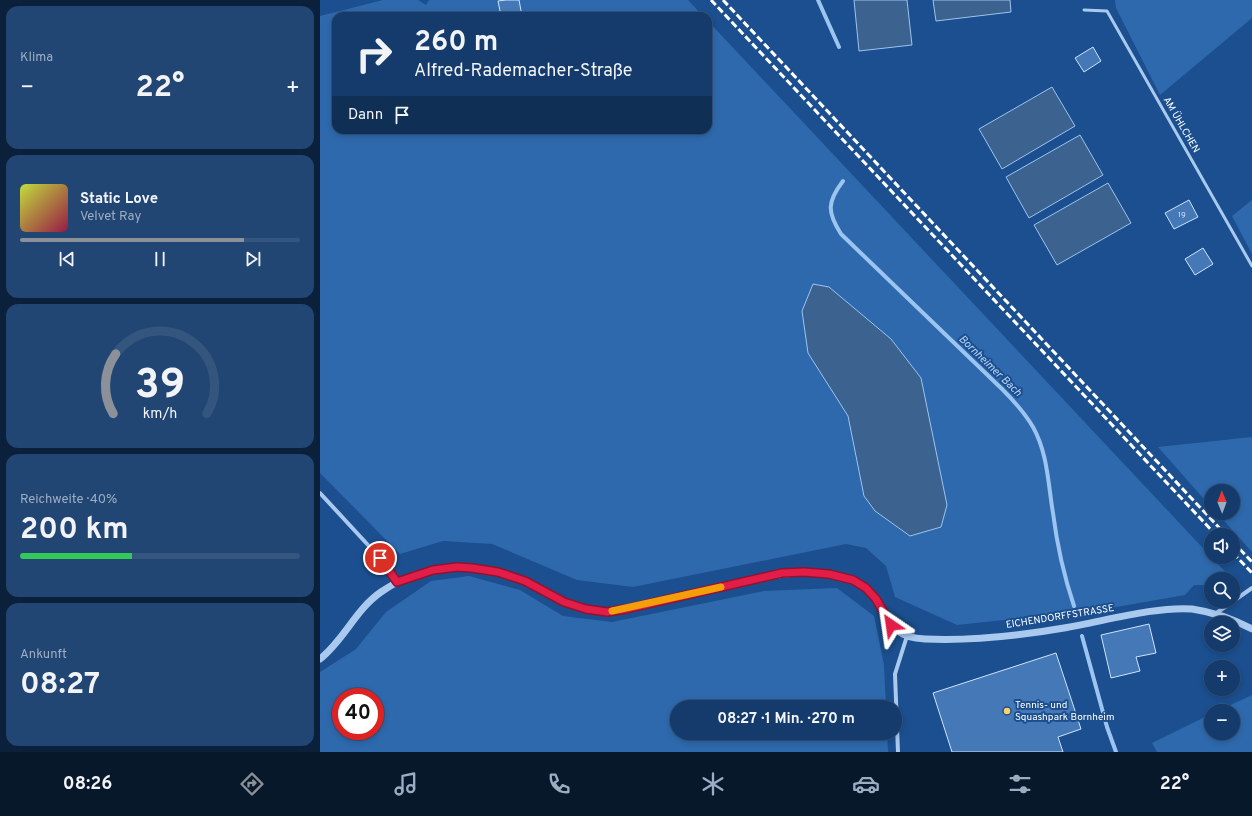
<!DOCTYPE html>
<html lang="de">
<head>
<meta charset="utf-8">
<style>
	:root { --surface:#143b6b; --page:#214673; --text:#f1f3f6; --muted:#9dadc1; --line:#33557e; --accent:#8c9099 }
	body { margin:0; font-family:Overpass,sans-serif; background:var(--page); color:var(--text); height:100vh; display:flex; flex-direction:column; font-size:15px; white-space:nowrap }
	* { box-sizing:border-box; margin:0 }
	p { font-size:13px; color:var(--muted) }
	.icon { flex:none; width:22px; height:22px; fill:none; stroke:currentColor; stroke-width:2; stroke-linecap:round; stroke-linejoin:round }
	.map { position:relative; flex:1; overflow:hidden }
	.side { display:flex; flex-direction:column; gap:6px; padding:6px; background:#0b203b; width:320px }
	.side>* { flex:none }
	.banner { position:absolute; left:12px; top:12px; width:380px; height:122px; border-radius:12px; box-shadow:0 2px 6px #0003,0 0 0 1px var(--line); background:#143b6b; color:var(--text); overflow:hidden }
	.needle { width:26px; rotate:359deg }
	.controls { position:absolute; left:884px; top:484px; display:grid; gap:8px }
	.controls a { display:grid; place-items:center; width:36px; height:36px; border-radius:50%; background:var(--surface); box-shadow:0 2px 6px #0003,0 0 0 1px var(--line); font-size:20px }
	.speed { position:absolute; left:12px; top:688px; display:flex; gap:8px; font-size:20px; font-weight:700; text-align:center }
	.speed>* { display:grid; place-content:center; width:52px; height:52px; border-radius:50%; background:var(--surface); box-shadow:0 2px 6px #0003,0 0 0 1px var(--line); line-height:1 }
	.speed .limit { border:6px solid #d22; background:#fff; color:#111 }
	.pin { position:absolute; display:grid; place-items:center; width:34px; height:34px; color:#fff; margin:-17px; border:2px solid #fff; border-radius:50%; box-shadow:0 1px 4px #0007 }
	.me { position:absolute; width:44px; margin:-22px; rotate:328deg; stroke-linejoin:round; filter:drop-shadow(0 0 3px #0008) }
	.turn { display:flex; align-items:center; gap:14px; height:84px; padding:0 16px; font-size:18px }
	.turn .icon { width:52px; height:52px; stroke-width:2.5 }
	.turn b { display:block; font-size:28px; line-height:34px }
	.then { display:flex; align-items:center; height:38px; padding:0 16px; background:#0003; gap:8px; font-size:15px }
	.big { font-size:30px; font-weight:700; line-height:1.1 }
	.side .widget { flex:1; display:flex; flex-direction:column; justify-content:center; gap:6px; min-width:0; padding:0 14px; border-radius:12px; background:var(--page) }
	.side .dial { align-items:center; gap:0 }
	.dial svg { height:104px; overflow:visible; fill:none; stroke:var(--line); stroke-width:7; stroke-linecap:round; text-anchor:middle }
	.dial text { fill:var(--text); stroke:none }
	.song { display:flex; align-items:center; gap:12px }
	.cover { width:48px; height:48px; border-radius:6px; background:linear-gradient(135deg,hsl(70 70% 55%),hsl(340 70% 35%)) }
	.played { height:4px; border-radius:2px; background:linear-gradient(90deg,var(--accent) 80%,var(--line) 80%) }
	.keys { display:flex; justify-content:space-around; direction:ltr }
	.heat { display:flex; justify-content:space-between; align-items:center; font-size:22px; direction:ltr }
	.charge { height:6px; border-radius:3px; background:linear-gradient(90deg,#34c759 40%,var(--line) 0) }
	.trip { position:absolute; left:350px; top:700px; width:232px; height:40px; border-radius:20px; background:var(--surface); box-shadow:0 2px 6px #0003,0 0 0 1px var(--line); font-weight:700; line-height:40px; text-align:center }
	.dock { display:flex; height:64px; justify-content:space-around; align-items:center; background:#08182b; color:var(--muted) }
	.dock .icon { width:28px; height:28px }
	.dock .current { color:var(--accent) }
	.dock b { font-size:18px; color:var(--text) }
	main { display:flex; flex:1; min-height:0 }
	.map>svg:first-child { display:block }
</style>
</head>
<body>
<main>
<section class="side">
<div class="widget"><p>Klima</p>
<div class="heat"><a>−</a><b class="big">22°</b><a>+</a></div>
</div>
<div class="widget">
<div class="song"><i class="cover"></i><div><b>Static Love</b><p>Velvet Ray</p></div></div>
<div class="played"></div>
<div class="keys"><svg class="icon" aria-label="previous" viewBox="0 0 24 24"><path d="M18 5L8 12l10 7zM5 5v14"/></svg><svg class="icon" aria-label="pause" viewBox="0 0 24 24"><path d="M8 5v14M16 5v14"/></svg><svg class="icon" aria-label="next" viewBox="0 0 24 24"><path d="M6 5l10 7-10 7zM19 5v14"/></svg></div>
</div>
<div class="widget dial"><svg viewBox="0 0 100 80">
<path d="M14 69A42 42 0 1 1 86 69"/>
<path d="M14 69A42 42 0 0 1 16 23" stroke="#8c9099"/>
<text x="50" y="56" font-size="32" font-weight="700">39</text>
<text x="50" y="72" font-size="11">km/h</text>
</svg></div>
<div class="widget"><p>Reichweite · 40%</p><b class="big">200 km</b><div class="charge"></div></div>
<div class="widget"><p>Ankunft</p><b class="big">08:27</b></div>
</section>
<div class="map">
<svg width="932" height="752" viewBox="0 0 932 752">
	<rect width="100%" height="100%" fill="#1b4f8f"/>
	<g fill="#2e69ad" fill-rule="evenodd">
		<path d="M63,0H98L106,5L109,0H368L383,16H16V130H388V21L912,579H891V585H874L865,595L785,609L637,625L575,597L566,566L546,548L526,544L313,587L257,580L172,544L123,541L80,554L0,473V16ZM509,287L571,339L601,378L590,536L555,511L544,496L528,415Z"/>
		<polygon points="795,0 932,0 932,18 840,95 796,8"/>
		<polygon points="932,200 932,254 912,216"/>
		<polygon points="932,437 932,552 897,513 913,513 913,491 891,491 891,507 838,447"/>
		<path d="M149,576L200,590L243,616L292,622L444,591L517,588L554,616L564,665L566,707H357V733H567L568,752H0V672L36,649L66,612L111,581ZM21,697H55V731H21Z"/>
		<polygon points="932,695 932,752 837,752 832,743 891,714 891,733 913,733 913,711 898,711"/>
	</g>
	<g fill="#3c6290" stroke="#9cc4f0">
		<polygon points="534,0 587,0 592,45 539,51"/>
		<polygon points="613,0 690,0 691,12 616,21"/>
		<polygon points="732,87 755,126 682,169 659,129"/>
		<polygon points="760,135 783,175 709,218 686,177"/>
		<polygon points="788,183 811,223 737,265 714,225"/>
		<polygon points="493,284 509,287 571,339 601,378 627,505 621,527 590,536 555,511 544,496 528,416 488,353 482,311"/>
	</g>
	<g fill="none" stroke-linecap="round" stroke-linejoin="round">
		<g stroke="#9cc4f0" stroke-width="4">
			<polyline points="498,0 519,47"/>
			<path d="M523,181C507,202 507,212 521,234L682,389C694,401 705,413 713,427C728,454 728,484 733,513C737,545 744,576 754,606"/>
			<polyline points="762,636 787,727 796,752"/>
		</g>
	</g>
	<g fill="#4478b7" stroke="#cfe3fa">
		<polygon points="186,0 199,0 202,16 181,16 178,1"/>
		<polygon points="773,47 781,61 764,72 755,58"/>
		<polygon points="869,200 878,217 854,229 845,213"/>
		<polygon points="883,248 893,264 875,275 865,259"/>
		<polygon points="829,624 836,653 816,657 820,671 791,678 781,635"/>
		<polygon points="736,653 761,729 738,737 743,752 632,752 613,693"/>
	</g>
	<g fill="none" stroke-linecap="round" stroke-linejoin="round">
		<polyline stroke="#a9c9ee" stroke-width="3" points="764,10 787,11 932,266"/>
		<g stroke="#a9c9ee" stroke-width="4">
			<polyline points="0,493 60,558 77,582"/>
			<polyline points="895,614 932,588"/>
			<polyline points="578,752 575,674 587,636"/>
		</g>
		<path stroke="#a9c9ee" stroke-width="7" d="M0,659C24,640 36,609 61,592C108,559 170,562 220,588C228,592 236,597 244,602C263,611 285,613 306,609C342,601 377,593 413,585C437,579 460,572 485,573C505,573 529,575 545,588C571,608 561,637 605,639C651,641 698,636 744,628C781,622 836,606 872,609C893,612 913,619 932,629"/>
		<g stroke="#fff" stroke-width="3" stroke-dasharray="7 3" stroke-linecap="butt">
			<polyline points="391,0 896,535"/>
			<polyline points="403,0 906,535"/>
			<polyline points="913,542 932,562"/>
			<polyline points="913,553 932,573"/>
		</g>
	</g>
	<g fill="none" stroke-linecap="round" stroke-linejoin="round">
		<defs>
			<polyline id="route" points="60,558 77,582 113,570 137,567 152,568 178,572 205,581 244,602 266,609 287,612 306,609 462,573 484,572 509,574 533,580 546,588 556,599 571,625"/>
		</defs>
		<use href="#route" stroke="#92132f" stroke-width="10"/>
		<use href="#route" stroke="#e11d48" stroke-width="7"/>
		<polyline stroke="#f59e0b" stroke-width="7" points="292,611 401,587"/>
	</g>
	<circle fill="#ffd166" stroke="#1b4f8f" stroke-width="1.5" cx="687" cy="711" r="4"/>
	<g text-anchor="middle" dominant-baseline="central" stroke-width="4" stroke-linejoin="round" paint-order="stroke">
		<g font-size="8" fill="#d0dded">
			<text x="862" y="215">19</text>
		</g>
		<g font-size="10" fill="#fff" stroke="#1b4f8f">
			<text transform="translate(861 125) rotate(60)">AM ÜHLCHEN</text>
			<text transform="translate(740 617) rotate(-9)">EICHENDORFFSTRASSE</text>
		</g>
		<g font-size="10" fill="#fff" stroke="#1b4f8f" text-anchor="start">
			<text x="695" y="705">Tennis- und<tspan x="695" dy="12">Squashpark Bornheim</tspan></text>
		</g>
		<g font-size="11" font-style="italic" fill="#b5d3f5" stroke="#1b4f8f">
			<text transform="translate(670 366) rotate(44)">Bornheimer Bach</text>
		</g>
	</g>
</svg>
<div class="controls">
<a><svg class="needle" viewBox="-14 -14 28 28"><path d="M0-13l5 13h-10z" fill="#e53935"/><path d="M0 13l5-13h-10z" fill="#9dadc1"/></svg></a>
<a><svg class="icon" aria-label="sound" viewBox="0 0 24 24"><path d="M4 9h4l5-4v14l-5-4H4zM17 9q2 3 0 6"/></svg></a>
<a><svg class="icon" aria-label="search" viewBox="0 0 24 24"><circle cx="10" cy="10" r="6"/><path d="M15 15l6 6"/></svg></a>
<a><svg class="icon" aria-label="layers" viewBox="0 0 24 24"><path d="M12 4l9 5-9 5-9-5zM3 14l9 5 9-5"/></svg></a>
<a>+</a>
<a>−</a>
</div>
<div class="speed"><div class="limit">40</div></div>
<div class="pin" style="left:60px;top:558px;background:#d93025"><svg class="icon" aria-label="arrive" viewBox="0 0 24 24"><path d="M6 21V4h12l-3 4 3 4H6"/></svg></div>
<svg class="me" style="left:571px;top:625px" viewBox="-20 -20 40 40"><path d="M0-17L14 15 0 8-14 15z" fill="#e11d48" stroke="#fff" stroke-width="4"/></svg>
<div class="trip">08:27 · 1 Min. · 270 m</div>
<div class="banner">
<div class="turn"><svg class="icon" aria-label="right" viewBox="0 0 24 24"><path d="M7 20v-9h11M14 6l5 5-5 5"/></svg><div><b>260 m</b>Alfred-Rademacher-Straße</div></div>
<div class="then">Dann<svg class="icon" aria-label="arrive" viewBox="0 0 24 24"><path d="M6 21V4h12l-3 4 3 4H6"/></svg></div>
</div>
</div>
</main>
<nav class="dock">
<b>08:26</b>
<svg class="icon current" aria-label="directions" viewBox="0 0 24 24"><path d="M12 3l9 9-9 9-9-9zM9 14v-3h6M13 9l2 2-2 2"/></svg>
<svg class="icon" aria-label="music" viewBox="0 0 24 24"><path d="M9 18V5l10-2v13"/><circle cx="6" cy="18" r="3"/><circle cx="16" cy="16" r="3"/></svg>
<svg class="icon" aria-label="phone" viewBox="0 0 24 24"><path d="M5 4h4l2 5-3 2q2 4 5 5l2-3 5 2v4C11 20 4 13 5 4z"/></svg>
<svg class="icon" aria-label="climate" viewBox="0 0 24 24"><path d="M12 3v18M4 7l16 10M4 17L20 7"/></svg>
<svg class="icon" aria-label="car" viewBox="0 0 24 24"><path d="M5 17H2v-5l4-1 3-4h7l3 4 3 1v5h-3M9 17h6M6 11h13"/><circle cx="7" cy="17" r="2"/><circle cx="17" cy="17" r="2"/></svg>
<svg class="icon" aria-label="filters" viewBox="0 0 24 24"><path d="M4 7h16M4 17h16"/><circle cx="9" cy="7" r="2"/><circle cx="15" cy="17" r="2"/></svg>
<b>22°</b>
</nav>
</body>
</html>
